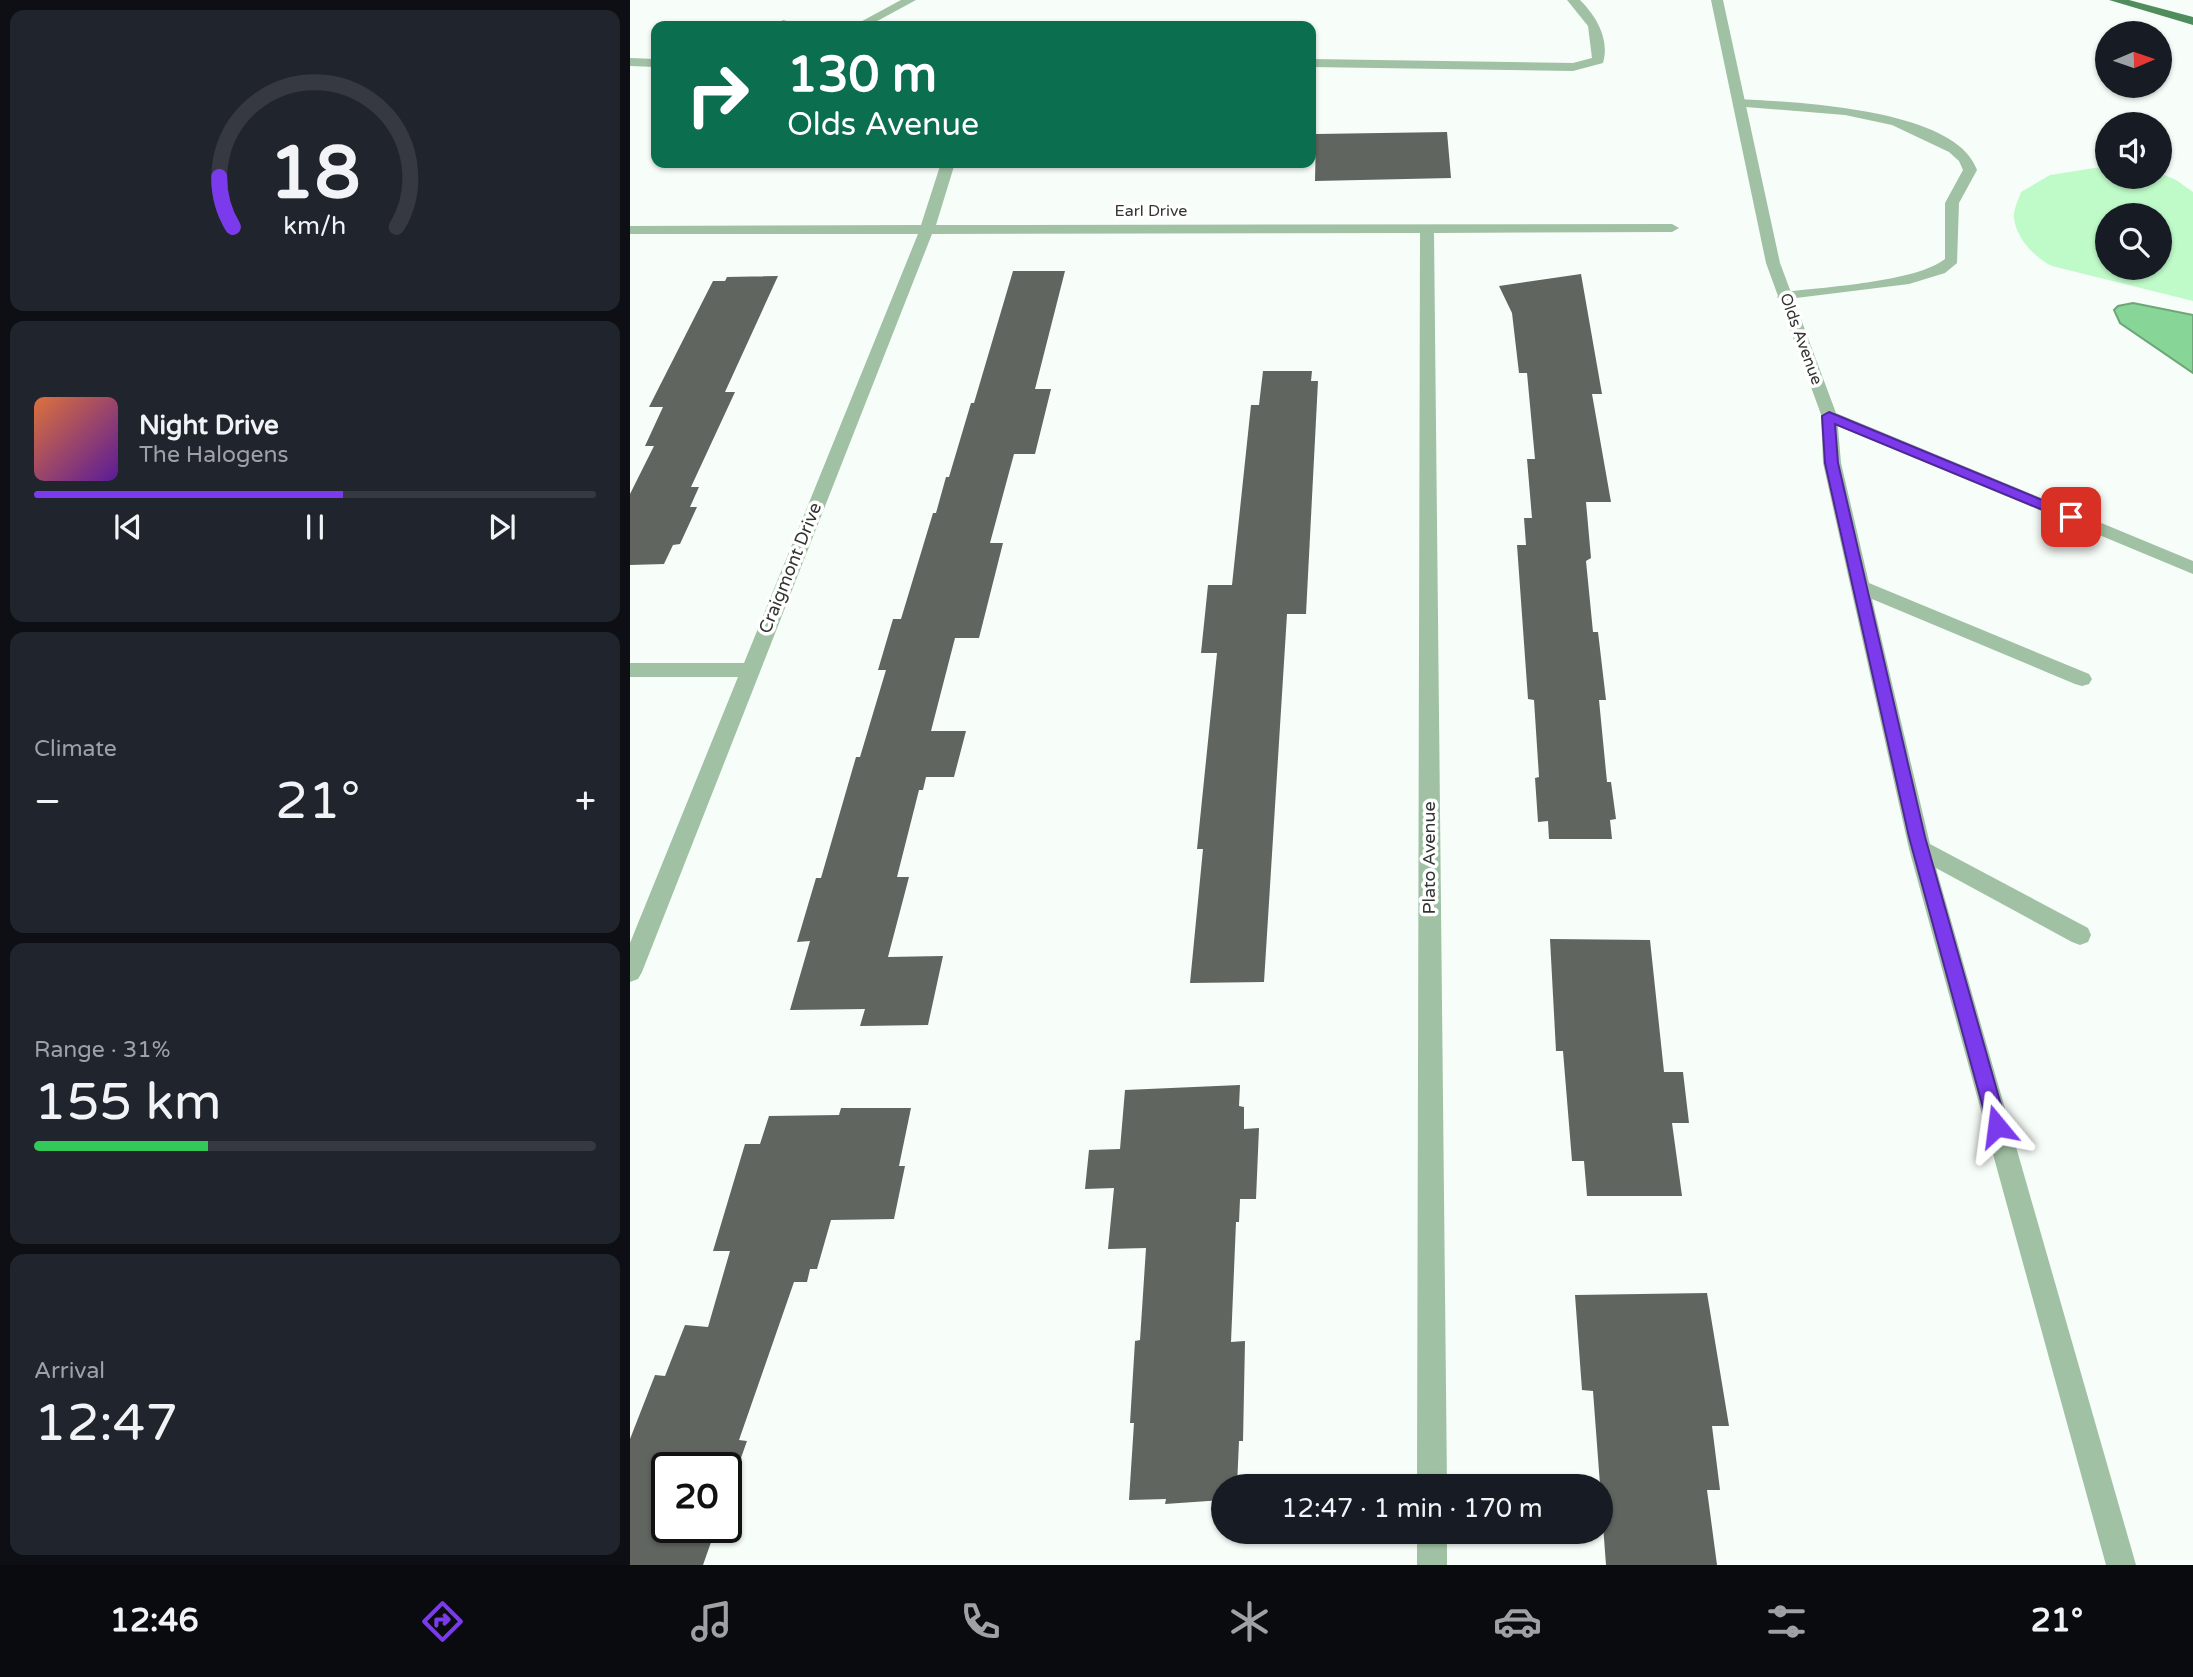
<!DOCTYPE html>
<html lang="en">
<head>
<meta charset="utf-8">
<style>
	:root { --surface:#171b24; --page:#20242c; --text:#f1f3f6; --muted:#9ea1a6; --line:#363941; --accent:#7c3aed }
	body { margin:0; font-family:"Varela Round",sans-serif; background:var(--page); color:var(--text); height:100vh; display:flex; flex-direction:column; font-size:26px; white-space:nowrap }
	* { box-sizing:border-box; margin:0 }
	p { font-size:23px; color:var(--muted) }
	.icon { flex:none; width:38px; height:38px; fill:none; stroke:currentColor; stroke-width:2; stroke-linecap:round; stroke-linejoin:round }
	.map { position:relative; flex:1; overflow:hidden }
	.drawer { display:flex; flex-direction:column; gap:10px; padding:10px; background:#0d0f14; width:630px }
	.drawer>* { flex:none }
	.guide { position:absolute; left:21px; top:21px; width:665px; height:147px; border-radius:14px; box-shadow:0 2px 5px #0004; background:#0b6e4f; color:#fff; overflow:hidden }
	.needle { width:46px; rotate:88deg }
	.buttons { position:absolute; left:1465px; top:21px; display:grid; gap:14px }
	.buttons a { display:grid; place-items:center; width:77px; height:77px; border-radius:50%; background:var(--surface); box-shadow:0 2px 5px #0004; font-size:35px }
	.speed { position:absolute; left:21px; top:1452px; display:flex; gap:14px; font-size:35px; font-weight:700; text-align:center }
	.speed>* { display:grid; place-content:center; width:91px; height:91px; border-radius:50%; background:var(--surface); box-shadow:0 2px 5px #0004; line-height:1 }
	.speed .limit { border:4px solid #111; border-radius:10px; background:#fff; color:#111 }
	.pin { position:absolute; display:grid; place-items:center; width:60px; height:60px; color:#fff; margin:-30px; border-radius:14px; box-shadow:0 4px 10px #0006 }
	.me { position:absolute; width:77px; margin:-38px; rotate:344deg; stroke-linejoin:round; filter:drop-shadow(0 0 5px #0008) }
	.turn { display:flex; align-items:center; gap:24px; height:147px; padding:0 21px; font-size:32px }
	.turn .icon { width:91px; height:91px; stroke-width:2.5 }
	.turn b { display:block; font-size:49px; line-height:60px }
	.big { font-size:52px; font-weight:600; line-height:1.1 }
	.drawer .tile { flex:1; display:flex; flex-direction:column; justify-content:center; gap:10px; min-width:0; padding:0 24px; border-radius:14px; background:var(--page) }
	.drawer .dial { align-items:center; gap:0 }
	.dial svg { height:182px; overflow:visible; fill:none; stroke:var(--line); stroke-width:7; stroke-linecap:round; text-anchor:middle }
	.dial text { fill:var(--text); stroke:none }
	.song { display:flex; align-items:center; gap:21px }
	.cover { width:84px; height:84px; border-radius:10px; background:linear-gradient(135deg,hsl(20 70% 55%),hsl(270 70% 35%)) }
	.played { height:7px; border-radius:4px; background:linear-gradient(90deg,var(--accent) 55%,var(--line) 55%) }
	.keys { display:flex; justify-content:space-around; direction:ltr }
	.heat { display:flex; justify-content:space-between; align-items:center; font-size:38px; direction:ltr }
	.charge { height:10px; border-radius:5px; background:linear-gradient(90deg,#34c759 31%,var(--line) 0) }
	.trip { position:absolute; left:581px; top:1474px; width:402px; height:70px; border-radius:35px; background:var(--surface); box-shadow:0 2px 5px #0004; font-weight:600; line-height:70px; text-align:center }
	.tab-bar { display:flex; height:112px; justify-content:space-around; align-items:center; background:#090b0e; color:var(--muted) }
	.tab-bar .icon { width:49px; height:49px }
	.tab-bar .selected { color:var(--accent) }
	.tab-bar b { font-size:32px; color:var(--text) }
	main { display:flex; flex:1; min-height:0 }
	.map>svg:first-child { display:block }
</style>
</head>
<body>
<main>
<section class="drawer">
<div class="tile dial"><svg viewBox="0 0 100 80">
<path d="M14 69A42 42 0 1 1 86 69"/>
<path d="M14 69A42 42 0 0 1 8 47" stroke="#7c3aed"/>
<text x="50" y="56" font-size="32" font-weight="700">18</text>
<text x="50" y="72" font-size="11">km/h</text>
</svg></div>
<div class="tile">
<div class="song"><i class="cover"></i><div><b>Night Drive</b><p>The Halogens</p></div></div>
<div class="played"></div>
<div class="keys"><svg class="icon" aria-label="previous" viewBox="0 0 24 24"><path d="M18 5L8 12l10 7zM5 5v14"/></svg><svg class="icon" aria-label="pause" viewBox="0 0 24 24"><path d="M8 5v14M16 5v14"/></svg><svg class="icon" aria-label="next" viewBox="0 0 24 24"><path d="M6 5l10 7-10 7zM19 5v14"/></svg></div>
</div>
<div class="tile"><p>Climate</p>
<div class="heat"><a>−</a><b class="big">21°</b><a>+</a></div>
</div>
<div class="tile"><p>Range · 31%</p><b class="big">155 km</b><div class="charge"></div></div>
<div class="tile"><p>Arrival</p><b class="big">12:47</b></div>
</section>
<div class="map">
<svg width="1563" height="1565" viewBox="0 0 1563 1565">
	<rect width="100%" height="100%" fill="#f7fdf8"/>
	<path fill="#bffbc9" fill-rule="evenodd" d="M1471,167H1477V177H1530V173L1546,180L1563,192V301L1422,266C1405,258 1387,239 1384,219C1383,210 1388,201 1391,192L1420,175ZM1477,215H1530V268H1477Z"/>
	<polygon fill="#88d697" stroke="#6ea679" stroke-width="2" points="1503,303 1563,315 1563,373 1490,323 1484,310 1488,306"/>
	<g fill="#606560">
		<polygon points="817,132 821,178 685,181 686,134"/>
		<polygon points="383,271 435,271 405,389 421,389 405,454 384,454 360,543 373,543 349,638 325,638 301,731 336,731 324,777 296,777 293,790 289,790 267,877 279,877 258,957 313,956 298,1025 230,1026 235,1009 160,1010 180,941 167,942 186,878 191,878 226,757 230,757 256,670 248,670 263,619 271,619 303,513 306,513 316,477 319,477 341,403 344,403"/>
		<polygon points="951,274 972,394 962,394 981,502 956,502 961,558 956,561 963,632 968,632 976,700 969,700 977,782 981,782 986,819 980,820 982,839 919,839 918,821 908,822 905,778 909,777 904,700 898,699 887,545 896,545 894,518 902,518 897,459 905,459 897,373 889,373 882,313 869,286"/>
		<polygon points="148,276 95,392 105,392 61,487 69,487 60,507 67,507 50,544 43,545 34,564 0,565 0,494 24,446 15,446 33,407 19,407 83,281 95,281 97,277"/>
		<polygon points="633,371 682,371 681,381 688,381 676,614 657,614 634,982 560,983 573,849 567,849 587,653 571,653 578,585 602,585 621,405 629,405"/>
		<polygon points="920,939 1020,940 1034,1072 1053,1072 1059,1123 1042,1123 1052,1196 957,1196 954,1161 942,1161 933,1051 926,1051"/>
		<polygon points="610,1085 609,1106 614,1107 614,1129 629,1128 626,1199 610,1199 609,1222 606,1222 601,1342 615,1341 613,1441 609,1441 607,1486 593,1486 593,1500 535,1504 536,1499 499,1500 504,1423 500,1423 505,1341 510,1340 516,1248 478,1249 484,1188 455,1189 459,1150 490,1149 495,1090"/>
		<polygon points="211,1108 281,1108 269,1166 275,1166 264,1219 201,1220 187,1269 180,1269 177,1282 164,1282 109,1440 117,1441 96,1500 96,1468 37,1468 37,1528 86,1528 73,1565 0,1565 0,1439 25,1375 35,1376 55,1325 78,1327 100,1251 83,1251 115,1144 130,1144 139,1116 209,1115"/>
		<polygon points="1077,1293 1099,1426 1082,1426 1090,1490 1077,1490 1087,1565 976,1565 963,1391 952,1390 945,1295"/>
	</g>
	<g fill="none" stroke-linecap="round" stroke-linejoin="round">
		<g fill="#a0c1a4" fill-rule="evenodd">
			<polygon points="271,0 286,0 238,26 223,26"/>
			<path d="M937,0H950C966,16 980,39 973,63L943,71L681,67V59L943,63L962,58L958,26Z"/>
			<polygon points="153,20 157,21 158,26 143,26"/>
			<polygon points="0,58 26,59 26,67 0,66"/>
			<path d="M1108,99C1163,102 1326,108 1347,170L1329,203L1327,263L1315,273L1279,284L1150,300L1147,297L1150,294L1155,292C1194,287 1286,282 1315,259V203L1333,170L1329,161L1319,152L1262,125L1215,115L1103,106V100Z"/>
			<polygon points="1199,411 1207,416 1211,463 1239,583 1459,674 1462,679 1459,684 1452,686 1445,684 1242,599 1300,844 1458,928 1461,935 1458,942 1450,945 1442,942 1306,868 1506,1565 1476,1565 1279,849 1193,463 1191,416"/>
		</g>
		<g fill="#a0c1a4" fill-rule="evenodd">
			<polygon points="1081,0 1093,0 1150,263 1206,413 1563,561 1563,574 1193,420 1136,263"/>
			<polygon points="311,163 325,163 306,225 1042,224 1049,228 1042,232 804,233 817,1486 787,1486 790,233 302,234 12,972 8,979 0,982 0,943 108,677 0,677 0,663 114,663 288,234 0,234 0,226 291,225"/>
			<rect x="787" y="1531" width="30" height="34"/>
		</g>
		<polygon fill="#4f8e5c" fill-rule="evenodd" points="1479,0 1499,0 1563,17 1563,25"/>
	</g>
	<polygon fill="#7c3aed" stroke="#51269a" stroke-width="2" points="1199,412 1446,514 1448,517 1446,520 1437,520 1205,424 1208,463 1295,837 1377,1126 1374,1133 1367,1135 1360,1133 1358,1126 1279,837 1195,463 1192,416"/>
	<g text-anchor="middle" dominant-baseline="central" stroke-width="7" stroke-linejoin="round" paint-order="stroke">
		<g font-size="16" fill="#333533" stroke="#fff">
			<text x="521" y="211">Earl Drive</text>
			<text transform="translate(1171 339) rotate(70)">Olds Avenue</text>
		</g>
		<g font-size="18" fill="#333533" stroke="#fff">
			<text transform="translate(160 568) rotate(-68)">Craigmont Drive</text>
			<text transform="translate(799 858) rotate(-90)">Plato Avenue</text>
		</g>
	</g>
</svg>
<div class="buttons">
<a><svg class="needle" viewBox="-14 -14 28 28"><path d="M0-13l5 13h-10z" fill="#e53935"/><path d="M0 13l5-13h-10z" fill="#9ea1a6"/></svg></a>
<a><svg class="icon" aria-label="sound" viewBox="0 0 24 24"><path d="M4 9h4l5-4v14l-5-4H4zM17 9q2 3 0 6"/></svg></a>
<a><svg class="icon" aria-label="search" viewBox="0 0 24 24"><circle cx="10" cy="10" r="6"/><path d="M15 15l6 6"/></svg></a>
</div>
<div class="speed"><div class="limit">20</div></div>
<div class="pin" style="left:1441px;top:517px;background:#d93025"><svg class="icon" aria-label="arrive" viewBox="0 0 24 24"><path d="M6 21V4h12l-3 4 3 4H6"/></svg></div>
<svg class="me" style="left:1367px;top:1126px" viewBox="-20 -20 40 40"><path d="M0-17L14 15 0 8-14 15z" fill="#7c3aed" stroke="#fff" stroke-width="4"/></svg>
<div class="trip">12:47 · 1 min · 170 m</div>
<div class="guide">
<div class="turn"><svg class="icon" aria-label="right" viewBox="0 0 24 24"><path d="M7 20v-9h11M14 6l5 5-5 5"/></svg><div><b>130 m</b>Olds Avenue</div></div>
</div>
</div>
</main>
<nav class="tab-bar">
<b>12:46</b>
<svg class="icon selected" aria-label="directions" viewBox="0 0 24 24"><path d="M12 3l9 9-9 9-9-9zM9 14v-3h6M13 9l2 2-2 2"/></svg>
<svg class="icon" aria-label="music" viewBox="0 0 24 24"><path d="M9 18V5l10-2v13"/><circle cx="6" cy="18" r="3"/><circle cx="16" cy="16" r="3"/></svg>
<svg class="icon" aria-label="phone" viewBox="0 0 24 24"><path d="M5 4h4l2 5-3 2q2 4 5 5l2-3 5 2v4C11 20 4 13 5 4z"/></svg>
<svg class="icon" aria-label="climate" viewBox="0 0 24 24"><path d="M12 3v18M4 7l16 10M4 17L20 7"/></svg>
<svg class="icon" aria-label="car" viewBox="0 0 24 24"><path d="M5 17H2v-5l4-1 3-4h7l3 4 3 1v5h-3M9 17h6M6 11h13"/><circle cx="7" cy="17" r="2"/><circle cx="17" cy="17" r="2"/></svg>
<svg class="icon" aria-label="filters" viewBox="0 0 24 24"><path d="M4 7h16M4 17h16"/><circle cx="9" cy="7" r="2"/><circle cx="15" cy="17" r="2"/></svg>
<b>21°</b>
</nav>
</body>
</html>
